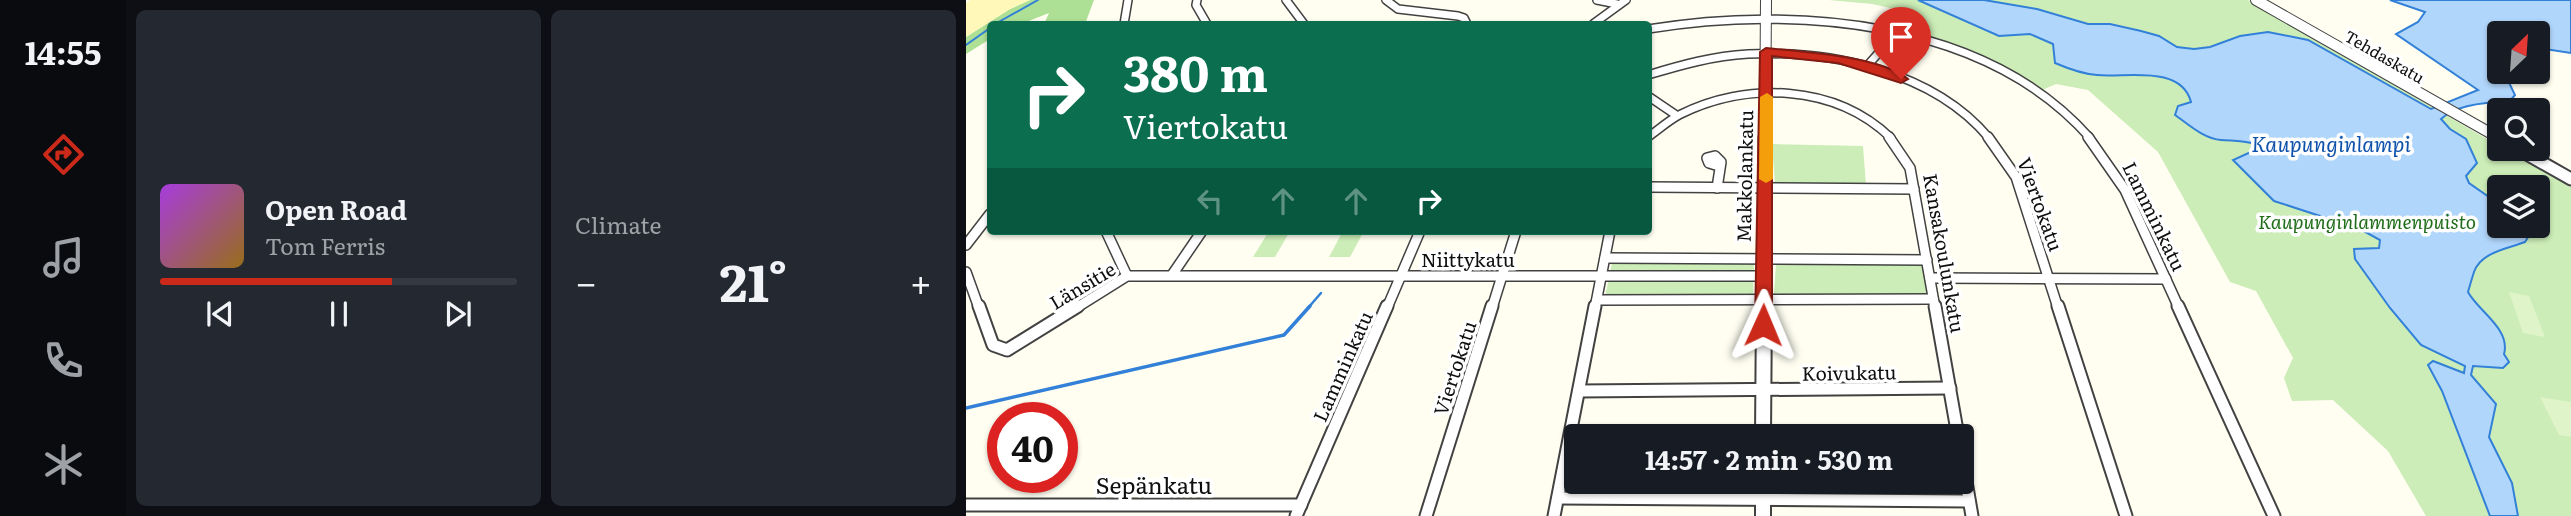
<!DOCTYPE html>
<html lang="en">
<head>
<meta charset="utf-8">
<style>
	:root { --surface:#171b24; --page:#242831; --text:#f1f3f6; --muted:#9ea1a6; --line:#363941; --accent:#cb2a1b }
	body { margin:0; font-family:Literata,serif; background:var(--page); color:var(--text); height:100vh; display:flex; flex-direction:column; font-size:26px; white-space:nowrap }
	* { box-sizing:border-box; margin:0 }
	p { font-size:23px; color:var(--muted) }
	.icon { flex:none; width:38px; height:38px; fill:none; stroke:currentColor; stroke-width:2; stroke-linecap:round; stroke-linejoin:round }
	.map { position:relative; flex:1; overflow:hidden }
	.panel { display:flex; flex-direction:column; gap:10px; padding:10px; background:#0d0f14; width:840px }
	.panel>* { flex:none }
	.banner { position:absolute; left:21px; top:21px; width:665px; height:214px; border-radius:7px; box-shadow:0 2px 5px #0004; background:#0b6e4f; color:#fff; overflow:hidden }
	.needle { width:46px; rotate:25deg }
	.fabs { position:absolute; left:1521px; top:21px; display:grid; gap:14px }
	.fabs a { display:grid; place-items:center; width:63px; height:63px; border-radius:7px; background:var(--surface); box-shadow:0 2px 5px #0004; font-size:35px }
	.speed { position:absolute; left:21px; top:402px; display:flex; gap:14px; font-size:35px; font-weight:700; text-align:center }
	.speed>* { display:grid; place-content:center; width:91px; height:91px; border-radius:50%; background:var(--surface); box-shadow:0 2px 5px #0004; line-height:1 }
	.speed .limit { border:10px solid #d22; background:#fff; color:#111 }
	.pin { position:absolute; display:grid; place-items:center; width:60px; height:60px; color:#fff; margin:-72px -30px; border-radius:50% 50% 50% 0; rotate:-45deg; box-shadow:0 0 7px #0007 }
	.pin .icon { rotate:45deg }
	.me { position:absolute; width:77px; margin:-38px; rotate:1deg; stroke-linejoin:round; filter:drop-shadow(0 0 5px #0008) }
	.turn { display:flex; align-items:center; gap:24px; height:147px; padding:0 21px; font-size:32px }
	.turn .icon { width:91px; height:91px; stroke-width:2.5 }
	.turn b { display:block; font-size:49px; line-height:60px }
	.lanes { display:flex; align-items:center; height:66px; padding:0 21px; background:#0003; justify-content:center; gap:35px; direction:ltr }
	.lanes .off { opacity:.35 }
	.big { font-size:52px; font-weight:700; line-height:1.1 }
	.panel .card { flex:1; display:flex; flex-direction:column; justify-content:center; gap:10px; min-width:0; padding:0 24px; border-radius:10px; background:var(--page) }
	.song { display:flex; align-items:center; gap:21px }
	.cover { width:84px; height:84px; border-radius:10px; background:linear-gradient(135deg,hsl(280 70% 55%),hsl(40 70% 35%)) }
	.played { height:7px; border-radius:4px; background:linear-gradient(90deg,var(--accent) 65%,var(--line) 65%) }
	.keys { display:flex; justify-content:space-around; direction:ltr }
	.heat { display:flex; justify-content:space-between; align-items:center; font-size:38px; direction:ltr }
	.panel .tiles { flex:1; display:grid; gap:10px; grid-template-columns:repeat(2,1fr) }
	.trip { position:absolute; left:598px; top:424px; width:410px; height:70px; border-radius:7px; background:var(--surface); box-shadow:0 2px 5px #0004; font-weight:700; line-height:70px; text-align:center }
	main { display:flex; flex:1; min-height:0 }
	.tab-bar { display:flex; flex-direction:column; width:126px; justify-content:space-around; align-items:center; background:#090b0e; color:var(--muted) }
	.tab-bar .icon { width:49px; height:49px }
	.tab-bar .active { color:var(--accent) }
	.tab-bar b { font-size:32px; color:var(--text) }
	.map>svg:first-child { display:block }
</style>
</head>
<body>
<main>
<nav class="tab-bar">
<b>14:55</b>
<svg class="icon active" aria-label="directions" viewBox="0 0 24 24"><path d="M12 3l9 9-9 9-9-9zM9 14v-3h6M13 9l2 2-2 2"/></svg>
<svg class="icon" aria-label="music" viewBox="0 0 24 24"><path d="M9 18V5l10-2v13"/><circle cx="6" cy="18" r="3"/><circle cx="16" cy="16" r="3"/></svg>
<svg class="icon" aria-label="phone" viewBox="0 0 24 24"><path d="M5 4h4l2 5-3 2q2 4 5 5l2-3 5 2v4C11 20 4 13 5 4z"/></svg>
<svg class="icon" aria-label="climate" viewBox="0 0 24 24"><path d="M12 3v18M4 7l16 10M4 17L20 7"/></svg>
</nav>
<section class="panel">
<div class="tiles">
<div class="card">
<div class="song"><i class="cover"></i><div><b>Open Road</b><p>Tom Ferris</p></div></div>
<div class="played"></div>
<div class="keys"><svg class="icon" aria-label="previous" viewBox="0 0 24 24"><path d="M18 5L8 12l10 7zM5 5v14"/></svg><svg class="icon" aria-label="pause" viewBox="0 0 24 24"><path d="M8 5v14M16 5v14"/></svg><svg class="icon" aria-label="next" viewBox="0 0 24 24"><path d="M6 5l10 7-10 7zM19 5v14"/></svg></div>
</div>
<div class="card"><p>Climate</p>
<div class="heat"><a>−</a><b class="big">21°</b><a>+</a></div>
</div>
</div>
</section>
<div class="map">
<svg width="1605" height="516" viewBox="0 0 1605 516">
	<rect width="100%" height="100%" fill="#fffef1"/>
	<g fill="#ccedb7" fill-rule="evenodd">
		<path d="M863,0H1282L1533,146V149H1538L1605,187V516H1460L1422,451L1367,400L1326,401L1318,378L1327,358L1290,291L1264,282L1192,152L1122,90L1090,84L1074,91L1024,59L929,27L942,12L906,4ZM1533,187H1572V226H1533Z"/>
		<polygon points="806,144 897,146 900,186 809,184"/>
		<polygon points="303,231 324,231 309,257 287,257"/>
		<polygon points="377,231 398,231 384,257 363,257"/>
		<polygon points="646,263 788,263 787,296 639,297"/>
		<polygon points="810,263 952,263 958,266 962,290 958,295 808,295"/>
	</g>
	<polygon fill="#addf95" points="64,0 128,0 119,24 78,24 83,13 55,24 24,24 24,39 0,54 0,37 44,9"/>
	<polygon fill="#fff8b9" points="4,0 64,0 44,9 0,37 0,3"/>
	<g fill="#e0f4c9">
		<polygon points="1543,292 1563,296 1579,337 1557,333"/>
		<polygon points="1574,397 1605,402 1605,437 1593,435"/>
	</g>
	<path fill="#b1d6fb" stroke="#3280d8" stroke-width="2" d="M952,0H1018L1071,9L1122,24H1144L1175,31L1193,36L1211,47L1228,49L1244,47L1274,36L1302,32L1342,40L1465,109L1512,90L1430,34L1452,22L1459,12L1424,0H1605V53L1572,48V33H1533V72H1538L1549,95L1543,102C1522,102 1491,104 1475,119L1484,129L1500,139L1511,163L1500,176L1503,183L1533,204V226H1561L1566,231L1559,242C1541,249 1515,252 1508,272C1506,278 1504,285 1502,292C1512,311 1545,329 1538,354L1543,362L1537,368L1507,366L1505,375L1530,404L1523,437L1546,483L1552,516H1524L1476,391L1462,365L1467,361L1498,373L1499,366L1455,345L1424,308L1389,259L1388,249L1413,248L1414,240L1394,229L1308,201L1267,160L1285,152L1289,144C1276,140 1268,141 1255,140C1238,139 1222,124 1209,115L1212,106L1225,102C1215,64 1159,78 1131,75C1116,74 1103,69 1089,63L1087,44L1064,34L1033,36Z"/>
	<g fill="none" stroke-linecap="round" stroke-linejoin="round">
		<g stroke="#3280d8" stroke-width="2">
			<polyline points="29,24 72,0"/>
			<polyline points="0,45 24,28"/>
		</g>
		<polyline stroke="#3280d8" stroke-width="2.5" points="342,308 355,293"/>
		<polyline stroke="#3280d8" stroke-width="3.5" points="0,408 318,335 344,306"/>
		<defs>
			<g id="minor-far2">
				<polyline points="231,0 230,5 241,24"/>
				<polyline points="320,0 338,24"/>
				<polyline points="420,0 432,9 492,16 498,18 501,24"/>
				<polyline points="631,0 651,4"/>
				<polyline points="158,24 162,0"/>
				<polyline points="627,24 660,0"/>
				<path d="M682,29C829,5 1019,19 1124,138"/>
				<polyline points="901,66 932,31"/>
				<path d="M682,75C715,65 747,56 782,54C865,50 967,71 1023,138"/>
				<polyline points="682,96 710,115"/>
				<path d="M682,137C692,130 702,121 713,115C780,81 869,84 925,138"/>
			</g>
			<g id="minor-far1">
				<polyline points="923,137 944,168 969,308"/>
				<polyline points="1022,137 1050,177 1092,308"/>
				<polyline points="1122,137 1159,190 1213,308"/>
				<polyline points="682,187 948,189"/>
				<polyline points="751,188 755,162 749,156 741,158 743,163 753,166"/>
				<polyline points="140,231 161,276"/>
				<polyline points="0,245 24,214"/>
				<polyline points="639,258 961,260"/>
				<polyline points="0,272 13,308"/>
				<polyline points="206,275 236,231"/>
				<polyline points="964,278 1200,279"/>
				<polyline points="631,300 967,299"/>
				<polyline points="110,308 161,276 798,276"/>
				<polyline points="421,308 454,231"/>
				<polyline points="526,308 550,231"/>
				<polyline points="629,308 644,231"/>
			</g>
			<g id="minor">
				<polyline points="13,306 27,345 41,350 112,306"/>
				<polyline points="969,306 992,436"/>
				<polyline points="1092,306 1160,516"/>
				<polyline points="1212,306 1308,516"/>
				<polyline points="613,391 984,388"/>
				<polyline points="996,458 1006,516"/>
				<polyline points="592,498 1003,501"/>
				<polyline points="0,505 335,505"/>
				<polyline points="330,516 421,306"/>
				<polyline points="460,516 526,306"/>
				<polyline points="588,516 629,306"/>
			</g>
			<g id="tertiary-far2">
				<polyline points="1290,0 1533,138"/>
				<polyline points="799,138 800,0"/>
			</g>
			<g id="tertiary-far1">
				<polyline points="1530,137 1533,138"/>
				<polyline points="1552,149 1605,179"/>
				<polyline points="798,308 799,137"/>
			</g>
			<g id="tertiary">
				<polyline points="797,436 798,306"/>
				<polyline points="797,481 797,516"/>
			</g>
		</defs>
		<use href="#minor-far2" stroke="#424242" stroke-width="10"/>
		<use href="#minor-far1" stroke="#424242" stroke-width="12"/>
		<use href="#minor" stroke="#424242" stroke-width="15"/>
		<use href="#tertiary-far2" stroke="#424242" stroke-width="12"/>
		<use href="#tertiary-far1" stroke="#424242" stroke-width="15"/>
		<use href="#tertiary" stroke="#424242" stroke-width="18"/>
		<use href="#minor-far2" stroke="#fff" stroke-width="7"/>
		<use href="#minor-far1" stroke="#fff" stroke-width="9"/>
		<use href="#minor" stroke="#fff" stroke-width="11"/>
		<use href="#tertiary-far2" stroke="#fff" stroke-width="10"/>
		<use href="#tertiary-far1" stroke="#fff" stroke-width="11"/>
		<use href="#tertiary" stroke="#fff" stroke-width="14"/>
	</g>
	<path fill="#cb2a1b" stroke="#841b12" stroke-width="2" d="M800,48C836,52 915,56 942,79L935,83L872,63L806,56V325L804,329H791L789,325L794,52Z"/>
	<polygon fill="#f59e0b" points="801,93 807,97 807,179 800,183 793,179 794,97"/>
	<g text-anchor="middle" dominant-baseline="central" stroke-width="7" stroke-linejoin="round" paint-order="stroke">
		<g font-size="16" fill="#0f0f0f" stroke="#fff">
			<text transform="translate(1419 56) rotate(30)">Tehdaskatu</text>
		</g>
		<g font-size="19" fill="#0f0f0f" stroke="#fff">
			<text transform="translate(778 176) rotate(-89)">Makkolankatu</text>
			<text transform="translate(1075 204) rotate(70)">Viertokatu</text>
			<text transform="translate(1189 216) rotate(64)">Lamminkatu</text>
			<text transform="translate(979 253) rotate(80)">Kansakoulunkatu</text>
			<text x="502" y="259">Niittykatu</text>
			<text transform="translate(116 285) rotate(-31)">Länsitie</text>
			<text transform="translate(376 366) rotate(-66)">Lamminkatu</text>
			<text transform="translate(488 368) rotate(-72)">Viertokatu</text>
			<text transform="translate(883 372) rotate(-1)">Koivukatu</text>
		</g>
		<g font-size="19" font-style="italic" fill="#206d19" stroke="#fff">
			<text x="1401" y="221">Kaupunginlammenpuisto</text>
		</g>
		<g font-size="21" font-style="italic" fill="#0e52ac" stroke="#fff">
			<text x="1365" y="142">Kaupunginlampi</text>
		</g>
		<g font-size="23" fill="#0f0f0f" stroke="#fff">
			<text x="188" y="484">Sepänkatu</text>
		</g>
	</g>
</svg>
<div class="fabs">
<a><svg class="needle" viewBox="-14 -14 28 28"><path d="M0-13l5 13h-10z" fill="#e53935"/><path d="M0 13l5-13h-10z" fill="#9ea1a6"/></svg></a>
<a><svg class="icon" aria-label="search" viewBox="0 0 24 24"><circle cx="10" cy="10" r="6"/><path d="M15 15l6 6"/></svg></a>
<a><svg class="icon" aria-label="layers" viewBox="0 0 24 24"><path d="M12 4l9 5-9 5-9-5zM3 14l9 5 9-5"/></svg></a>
</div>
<div class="speed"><div class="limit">40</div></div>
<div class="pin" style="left:935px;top:79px;background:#d93025"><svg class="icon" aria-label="arrive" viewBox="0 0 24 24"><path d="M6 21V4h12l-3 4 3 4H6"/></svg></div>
<svg class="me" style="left:797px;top:325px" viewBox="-20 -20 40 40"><path d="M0-17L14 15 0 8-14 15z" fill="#cb2a1b" stroke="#fff" stroke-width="4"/></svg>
<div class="trip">14:57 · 2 min · 530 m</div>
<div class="banner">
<div class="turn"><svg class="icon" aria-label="right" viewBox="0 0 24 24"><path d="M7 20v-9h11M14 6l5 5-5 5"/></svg><div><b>380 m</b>Viertokatu</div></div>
<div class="lanes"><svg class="icon off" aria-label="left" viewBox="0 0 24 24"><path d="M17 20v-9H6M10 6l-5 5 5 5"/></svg><svg class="icon off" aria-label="ahead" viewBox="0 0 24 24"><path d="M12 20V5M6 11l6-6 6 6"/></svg><svg class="icon off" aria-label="ahead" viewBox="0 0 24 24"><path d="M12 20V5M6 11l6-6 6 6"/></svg><svg class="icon" aria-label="right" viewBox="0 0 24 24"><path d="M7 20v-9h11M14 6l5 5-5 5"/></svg></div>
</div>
</div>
</main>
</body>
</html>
